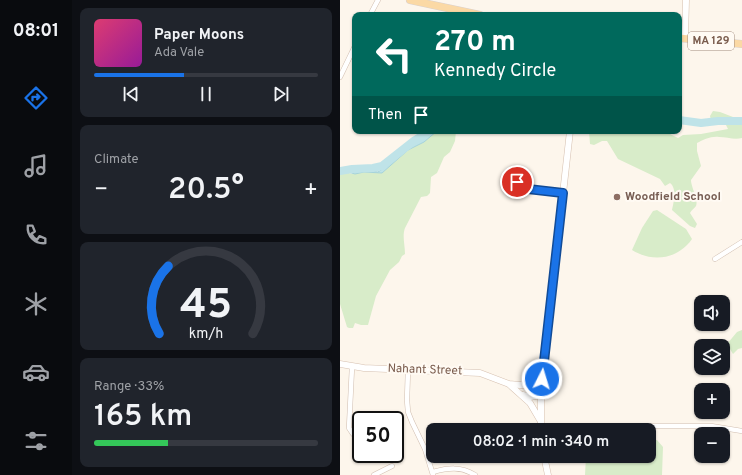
<!DOCTYPE html>
<html lang="en">
<head>
<meta charset="utf-8">
<style>
	:root { --surface:#171b24; --page:#20242c; --text:#f1f3f6; --muted:#9ea1a6; --line:#363941; --accent:#1a73e8 }
	body { margin:0; font-family:Overpass,sans-serif; background:var(--page); color:var(--text); height:100vh; display:flex; flex-direction:column; font-size:15px; white-space:nowrap }
	* { box-sizing:border-box; margin:0 }
	p { font-size:13px; color:var(--muted) }
	.icon { flex:none; width:22px; height:22px; fill:none; stroke:currentColor; stroke-width:2; stroke-linecap:round; stroke-linejoin:round }
	.map { position:relative; flex:1; overflow:hidden }
	.panel { display:flex; flex-direction:column; gap:8px; padding:8px; background:#0d0f14; width:268px }
	.panel>* { flex:none }
	.banner { position:absolute; left:12px; top:12px; width:330px; height:122px; border-radius:8px; box-shadow:0 1px 3px #0004; background:#00695c; color:#fff; overflow:hidden }
	.buttons { position:absolute; left:354px; top:295px; display:grid; gap:8px }
	.buttons a { display:grid; place-items:center; width:36px; height:36px; border-radius:8px; background:var(--surface); box-shadow:0 1px 3px #0004; font-size:20px }
	.speed { position:absolute; left:12px; top:411px; display:flex; gap:8px; font-size:20px; font-weight:700; text-align:center }
	.speed>* { display:grid; place-content:center; width:52px; height:52px; border-radius:50%; background:var(--surface); box-shadow:0 1px 3px #0004; line-height:1 }
	.speed .limit { border:2px solid #111; border-radius:6px; background:#fff; color:#111 }
	.pin { position:absolute; display:grid; place-items:center; width:34px; height:34px; color:#fff; margin:-17px; border:2px solid #fff; border-radius:50%; box-shadow:0 1px 4px #0007 }
	.me { position:absolute; width:44px; margin:-22px; rotate:5deg; stroke-linejoin:round; filter:drop-shadow(0 0 3px #0008) }
	.turn { display:flex; align-items:center; gap:14px; height:84px; padding:0 16px; font-size:18px }
	.turn .icon { width:52px; height:52px; stroke-width:2.5 }
	.turn b { display:block; font-size:28px; line-height:34px }
	.then { display:flex; align-items:center; height:38px; padding:0 16px; background:#0003; gap:8px; font-size:15px }
	.big { font-size:30px; font-weight:600; line-height:1.1 }
	.panel .widget { flex:1; display:flex; flex-direction:column; justify-content:center; gap:6px; min-width:0; padding:0 14px; border-radius:8px; background:var(--page) }
	.panel .dial { align-items:center; gap:0 }
	.dial svg { height:104px; overflow:visible; fill:none; stroke:var(--line); stroke-width:7; stroke-linecap:round; text-anchor:middle }
	.dial text { fill:var(--text); stroke:none }
	.song { display:flex; align-items:center; gap:12px }
	.cover { width:48px; height:48px; border-radius:6px; background:linear-gradient(135deg,hsl(340 70% 55%),hsl(300 70% 35%)) }
	.played { height:4px; border-radius:2px; background:linear-gradient(90deg,var(--accent) 40%,var(--line) 40%) }
	.keys { display:flex; justify-content:space-around; direction:ltr }
	.heat { display:flex; justify-content:space-between; align-items:center; font-size:22px; direction:ltr }
	.charge { height:6px; border-radius:3px; background:linear-gradient(90deg,#34c759 33%,var(--line) 0) }
	.trip { position:absolute; left:86px; top:423px; width:230px; height:40px; border-radius:8px; background:var(--surface); box-shadow:0 1px 3px #0004; font-weight:600; line-height:40px; text-align:center }
	main { display:flex; flex:1; min-height:0 }
	.menu { display:flex; flex-direction:column; width:72px; justify-content:space-around; align-items:center; background:#090b0e; color:var(--muted) }
	.menu .icon { width:28px; height:28px }
	.menu .on { color:var(--accent) }
	.menu b { font-size:18px; color:var(--text) }
	.map>svg:first-child { display:block }
</style>
</head>
<body>
<main>
<nav class="menu">
<b>08:01</b>
<svg class="icon on" aria-label="directions" viewBox="0 0 24 24"><path d="M12 3l9 9-9 9-9-9zM9 14v-3h6M13 9l2 2-2 2"/></svg>
<svg class="icon" aria-label="music" viewBox="0 0 24 24"><path d="M9 18V5l10-2v13"/><circle cx="6" cy="18" r="3"/><circle cx="16" cy="16" r="3"/></svg>
<svg class="icon" aria-label="phone" viewBox="0 0 24 24"><path d="M5 4h4l2 5-3 2q2 4 5 5l2-3 5 2v4C11 20 4 13 5 4z"/></svg>
<svg class="icon" aria-label="climate" viewBox="0 0 24 24"><path d="M12 3v18M4 7l16 10M4 17L20 7"/></svg>
<svg class="icon" aria-label="car" viewBox="0 0 24 24"><path d="M5 17H2v-5l4-1 3-4h7l3 4 3 1v5h-3M9 17h6M6 11h13"/><circle cx="7" cy="17" r="2"/><circle cx="17" cy="17" r="2"/></svg>
<svg class="icon" aria-label="filters" viewBox="0 0 24 24"><path d="M4 7h16M4 17h16"/><circle cx="9" cy="7" r="2"/><circle cx="15" cy="17" r="2"/></svg>
</nav>
<section class="panel">
<div class="widget">
<div class="song"><i class="cover"></i><div><b>Paper Moons</b><p>Ada Vale</p></div></div>
<div class="played"></div>
<div class="keys"><svg class="icon" aria-label="previous" viewBox="0 0 24 24"><path d="M18 5L8 12l10 7zM5 5v14"/></svg><svg class="icon" aria-label="pause" viewBox="0 0 24 24"><path d="M8 5v14M16 5v14"/></svg><svg class="icon" aria-label="next" viewBox="0 0 24 24"><path d="M6 5l10 7-10 7zM19 5v14"/></svg></div>
</div>
<div class="widget"><p>Climate</p>
<div class="heat"><a>−</a><b class="big">20.5°</b><a>+</a></div>
</div>
<div class="widget dial"><svg viewBox="0 0 100 80">
<path d="M14 69A42 42 0 1 1 86 69"/>
<path d="M14 69A42 42 0 0 1 21 17" stroke="#1a73e8"/>
<text x="50" y="56" font-size="32" font-weight="700">45</text>
<text x="50" y="72" font-size="11">km/h</text>
</svg></div>
<div class="widget"><p>Range · 33%</p><b class="big">165 km</b><div class="charge"></div></div>
</section>
<div class="map">
<svg width="402" height="475" viewBox="0 0 402 475">
	<rect width="100%" height="100%" fill="#fdf6ec"/>
	<g fill="#d8ecc9">
		<path d="M373,111L380,112L393,117L402,118V138C394,140 387,137 379,137C371,136 363,140 357,143V151L361,166L351,180C351,187 359,201 356,206C355,208 351,210 350,213L357,224L355,228L350,226L332,210C334,202 337,188 330,183L325,186L320,179L278,159L267,141H262L254,145L250,144L249,131H324L338,138L343,135L361,134L388,129L386,125L377,123L368,124L371,120L370,116Z"/>
		<path d="M97,131H116L115,141L110,152L104,157L97,173L91,177L90,193L87,196L81,197L65,228C62,236 65,245 65,254L62,256L59,262L50,270L36,296L28,325H21L15,323L13,328H9L7,327L0,304V173L6,172L12,174L24,172L42,173L68,150L84,142Z"/>
		<path d="M317,210L346,229L352,239C338,259 313,263 292,250L302,228L313,211Z"/>
		<polygon points="402,330 402,348 398,349 393,354 387,344 397,332"/>
		<polygon points="309,440 317,440 323,447 322,475 245,475 246,456 309,456"/>
	</g>
	<polygon fill="#bfe3e8" stroke="#a5d3da" points="92,131 97,131 84,142 68,150 42,173 24,172 15,174 8,172 25,170 38,172 50,164 77,140"/>
	<g fill="none" stroke-linecap="round" stroke-linejoin="round">
		<g stroke="#bfe3e8" stroke-width="8">
			<polyline points="339,120 361,123 378,121 402,121"/>
			<polyline points="0,171 12,169 33,168 42,166 75,140 89,131"/>
		</g>
		<defs>
			<g id="minor">
				<polyline points="30,15 38,0"/>
				<polyline points="0,77 15,46"/>
				<polyline points="177,182 189,189 223,193"/>
				<polyline points="375,259 402,242"/>
				<polyline points="12,367 9,428 13,434 21,433"/>
				<polyline points="68,370 67,400 68,412 72,422 85,449 93,475"/>
				<polyline points="201,426 371,426 402,431"/>
				<path d="M93,472C108,468 121,466 135,475"/>
				<polyline points="34,475 52,466"/>
			</g>
			<g id="secondary">
				<polyline points="345,38 346,0"/>
				<polyline points="0,364 24,368 140,373 169,384 202,387"/>
				<polyline points="170,385 190,403 200,420"/>
				<polyline points="183,395 190,397 201,395"/>
				<polyline points="201,430 201,395 204,363 230,131"/>
				<polyline points="204,456 208,475"/>
			</g>
			<g id="primary">
				<polyline points="70,0 140,15"/>
				<polyline points="339,38 402,44"/>
			</g>
		</defs>
		<use href="#minor" stroke="#d1beb0" stroke-width="5.5"/>
		<use href="#secondary" stroke="#d6c0b0" stroke-width="7"/>
		<use href="#primary" stroke="#dad1cd" stroke-width="8"/>
		<use href="#minor" stroke="#fff" stroke-width="4.5"/>
		<use href="#secondary" stroke="#fff" stroke-width="6"/>
		<use href="#primary" stroke="#fbd9a5" stroke-width="7"/>
	</g>
	<g fill="none" stroke-linecap="round" stroke-linejoin="round">
		<defs>
			<polyline id="route" points="177,182 188,189 223,193 202,379"/>
		</defs>
		<use href="#route" stroke="#114b97" stroke-width="10"/>
		<use href="#route" stroke="#1a73e8" stroke-width="7"/>
	</g>
	<circle fill="#8d6e63" stroke="#fffaf3" stroke-width="1.5" cx="277" cy="197" r="4"/>
	<g text-anchor="middle" dominant-baseline="central" stroke-width="4" stroke-linejoin="round" paint-order="stroke">
		<rect fill="#fffaf3" stroke="#a28b7f" stroke-width="1" x="348" y="32" width="46" height="18" rx="3"/>
		<g font-size="11" font-weight="bold" fill="#7a5c4d">
			<text x="371" y="41">MA 129</text>
		</g>
		<g font-size="12" font-weight="bold" fill="#785e54" stroke="#fffaf3" text-anchor="start">
			<text x="285" y="197">Woodfield School</text>
		</g>
		<g font-size="12" fill="#7a5c4d" stroke="#fffaf3">
			<text transform="translate(85 370) rotate(2)">Nahant Street</text>
		</g>
	</g>
</svg>
<div class="buttons">
<a><svg class="icon" aria-label="sound" viewBox="0 0 24 24"><path d="M4 9h4l5-4v14l-5-4H4zM17 9q2 3 0 6"/></svg></a>
<a><svg class="icon" aria-label="layers" viewBox="0 0 24 24"><path d="M12 4l9 5-9 5-9-5zM3 14l9 5 9-5"/></svg></a>
<a>+</a>
<a>−</a>
</div>
<div class="speed"><div class="limit">50</div></div>
<div class="pin" style="left:177px;top:182px;background:#d93025"><svg class="icon" aria-label="arrive" viewBox="0 0 24 24"><path d="M6 21V4h12l-3 4 3 4H6"/></svg></div>
<svg class="me" style="left:202px;top:379px" viewBox="-20 -20 40 40"><circle r="17" fill="#1a73e8" stroke="#fff" stroke-width="3"/><path d="M0-11L8 9 0 5-8 9z" fill="#fff"/></svg>
<div class="trip">08:02 · 1 min · 340 m</div>
<div class="banner">
<div class="turn"><svg class="icon" aria-label="left" viewBox="0 0 24 24"><path d="M17 20v-9H6M10 6l-5 5 5 5"/></svg><div><b>270 m</b>Kennedy Circle</div></div>
<div class="then">Then<svg class="icon" aria-label="arrive" viewBox="0 0 24 24"><path d="M6 21V4h12l-3 4 3 4H6"/></svg></div>
</div>
</div>
</main>
</body>
</html>
